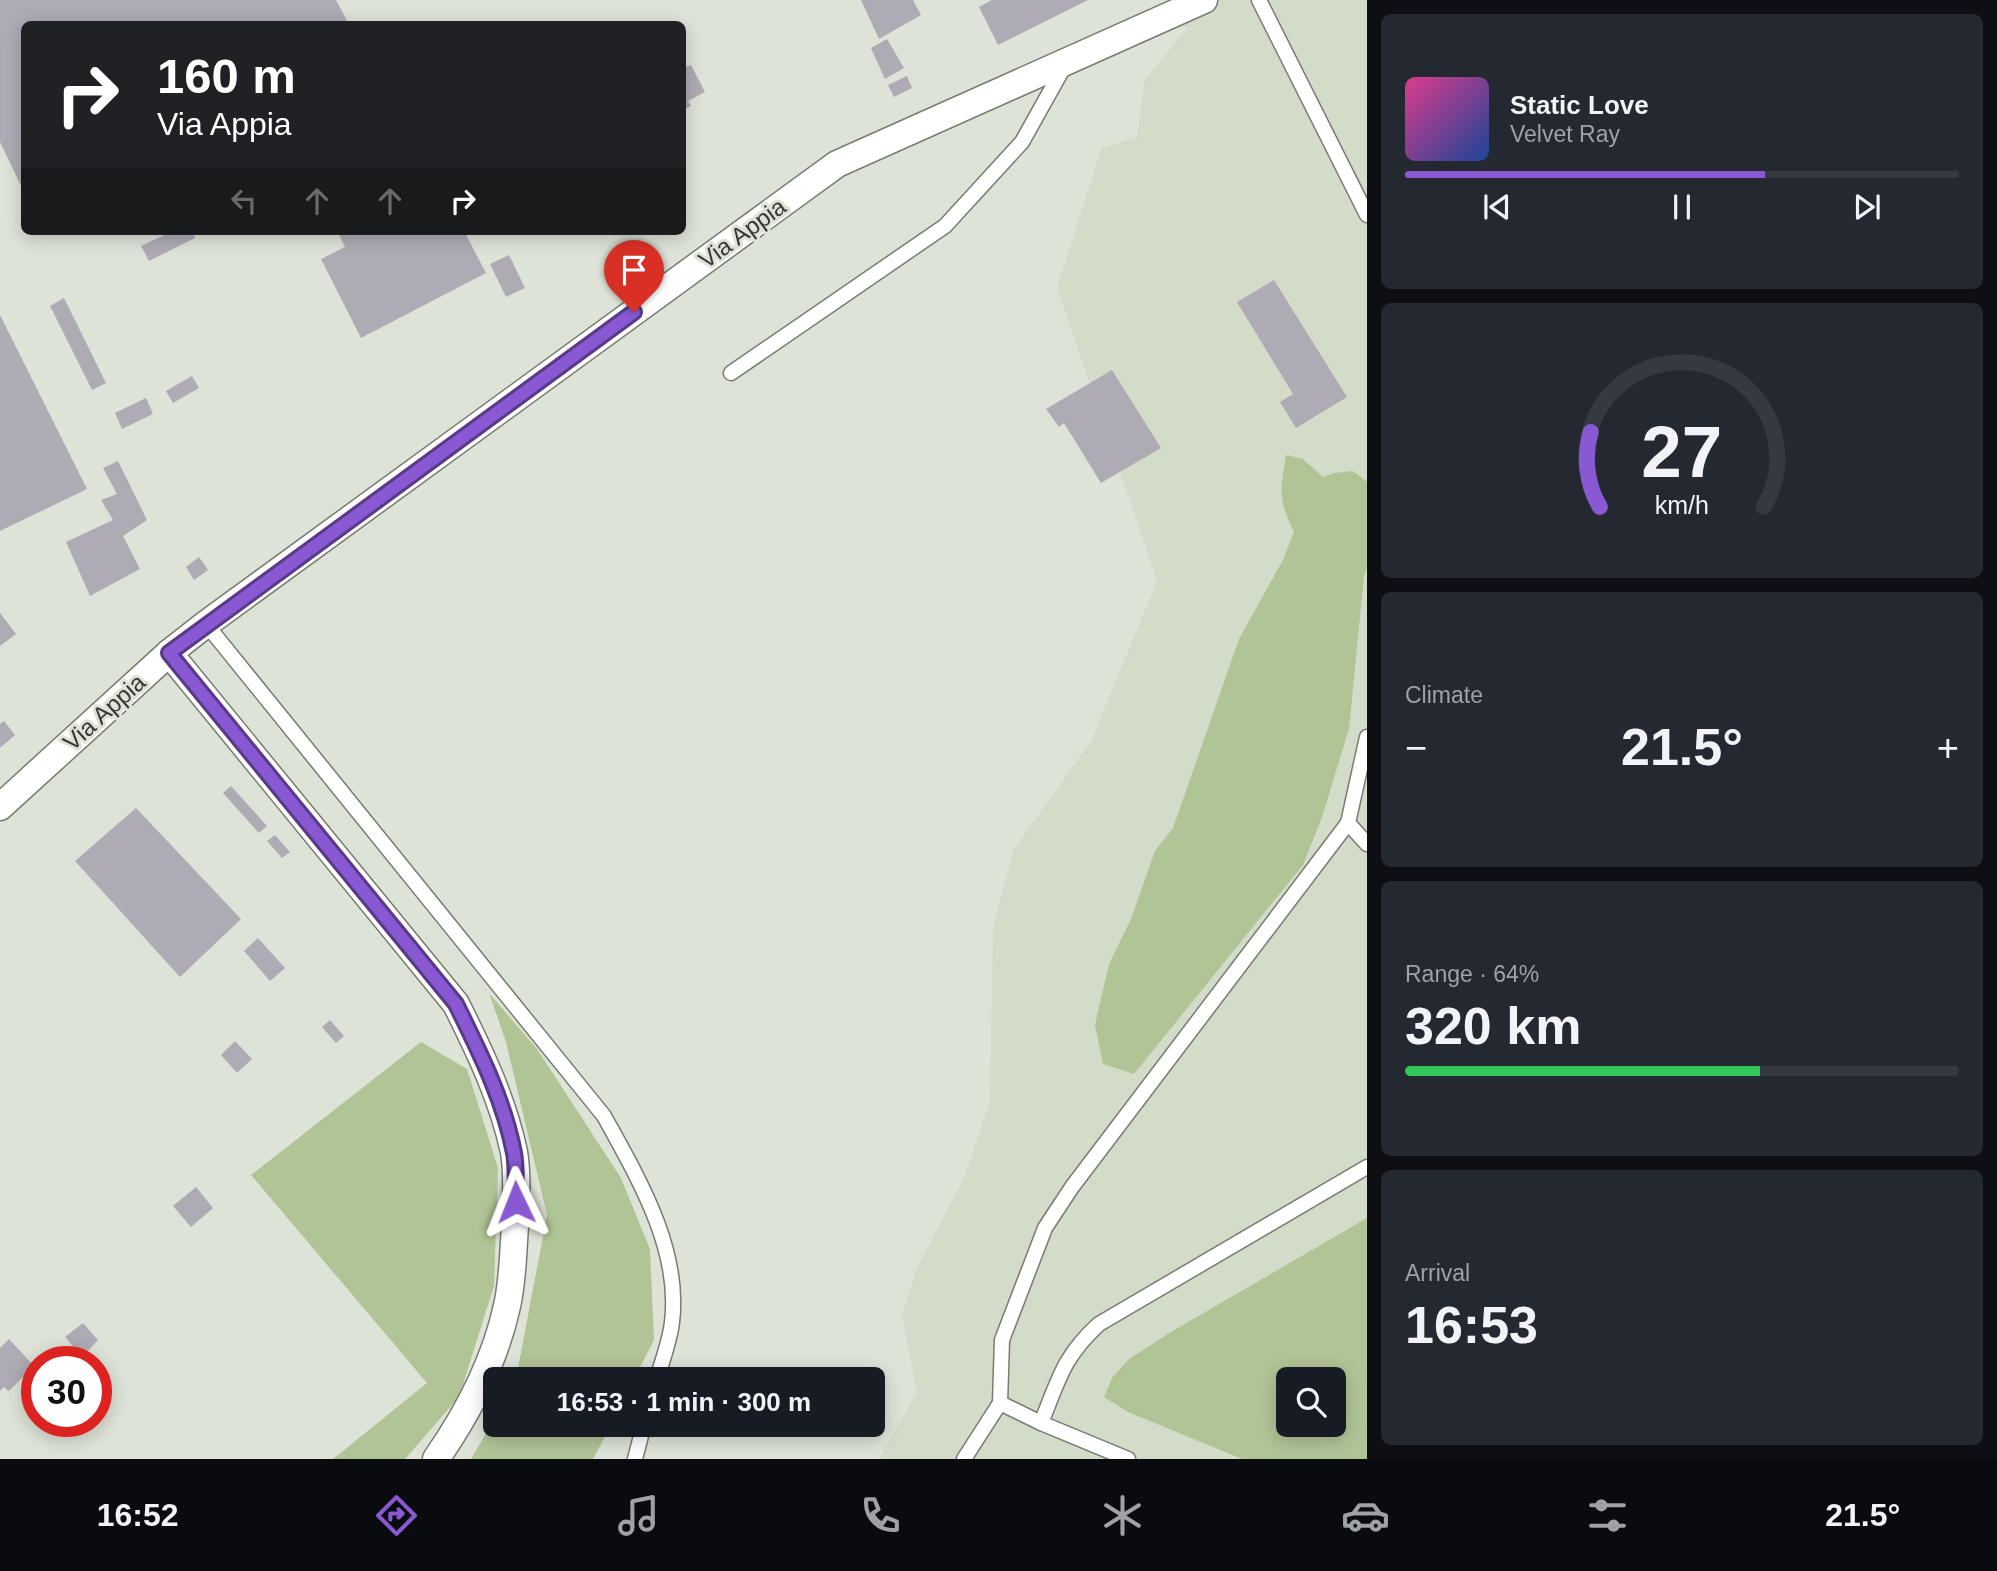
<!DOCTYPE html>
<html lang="en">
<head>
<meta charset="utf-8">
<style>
	:root { --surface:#171b24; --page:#242831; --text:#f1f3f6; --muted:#9ea1a6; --line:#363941; --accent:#8859d3 }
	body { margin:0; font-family:Helvetica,sans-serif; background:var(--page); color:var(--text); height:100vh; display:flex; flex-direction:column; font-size:26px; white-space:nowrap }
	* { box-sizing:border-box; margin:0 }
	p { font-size:23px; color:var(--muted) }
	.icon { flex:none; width:38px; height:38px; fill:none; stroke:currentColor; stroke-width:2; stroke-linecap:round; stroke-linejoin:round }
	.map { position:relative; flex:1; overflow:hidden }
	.panel { display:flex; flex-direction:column; gap:14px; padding:14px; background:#0d0f14; width:630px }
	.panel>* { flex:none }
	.banner { position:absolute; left:21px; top:21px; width:665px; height:214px; border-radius:10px; box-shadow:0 4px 18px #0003; background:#202124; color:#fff; overflow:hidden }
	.fabs { position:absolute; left:1276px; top:1367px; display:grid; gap:14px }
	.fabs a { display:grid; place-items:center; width:70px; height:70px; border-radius:10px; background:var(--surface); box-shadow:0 4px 18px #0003; font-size:35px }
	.speed { position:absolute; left:21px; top:1346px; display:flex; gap:14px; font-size:35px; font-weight:700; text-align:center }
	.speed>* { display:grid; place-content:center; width:91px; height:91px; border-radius:50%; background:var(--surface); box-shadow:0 4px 18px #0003; line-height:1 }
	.speed .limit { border:10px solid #d22; background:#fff; color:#111 }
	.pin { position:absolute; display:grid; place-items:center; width:60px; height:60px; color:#fff; margin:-72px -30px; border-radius:50% 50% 50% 0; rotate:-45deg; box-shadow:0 0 7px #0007 }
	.pin .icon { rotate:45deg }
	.me { position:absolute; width:77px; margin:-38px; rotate:358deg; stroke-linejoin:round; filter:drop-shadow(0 0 5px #0008) }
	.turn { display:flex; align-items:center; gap:24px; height:147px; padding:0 21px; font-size:32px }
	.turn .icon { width:91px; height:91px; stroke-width:2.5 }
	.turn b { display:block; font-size:49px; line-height:60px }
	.lanes { display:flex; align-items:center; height:66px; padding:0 21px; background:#0003; justify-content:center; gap:35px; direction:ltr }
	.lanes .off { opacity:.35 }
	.big { font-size:52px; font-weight:700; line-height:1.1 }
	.panel .card { flex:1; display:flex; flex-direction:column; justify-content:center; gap:10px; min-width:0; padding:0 24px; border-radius:10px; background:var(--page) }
	.panel .dial { align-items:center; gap:0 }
	.dial svg { height:182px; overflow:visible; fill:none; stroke:var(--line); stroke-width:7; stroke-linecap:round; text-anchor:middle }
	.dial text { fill:var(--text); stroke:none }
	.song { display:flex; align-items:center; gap:21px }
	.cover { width:84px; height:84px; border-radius:10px; background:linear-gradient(135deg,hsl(330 70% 55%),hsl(220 70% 35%)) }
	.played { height:7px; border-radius:4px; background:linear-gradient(90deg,var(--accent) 65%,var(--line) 65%) }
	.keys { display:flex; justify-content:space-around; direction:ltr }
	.heat { display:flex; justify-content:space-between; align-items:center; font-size:38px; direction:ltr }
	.charge { height:10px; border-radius:5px; background:linear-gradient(90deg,#34c759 64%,var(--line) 0) }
	.trip { position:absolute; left:483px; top:1367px; width:402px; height:70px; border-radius:10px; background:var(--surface); box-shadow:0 4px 18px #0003; font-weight:700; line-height:70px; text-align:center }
	.tabs { display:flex; height:112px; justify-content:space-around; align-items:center; background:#090b0e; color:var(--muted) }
	.tabs .icon { width:49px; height:49px }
	.tabs .current { color:var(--accent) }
	.tabs b { font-size:32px; color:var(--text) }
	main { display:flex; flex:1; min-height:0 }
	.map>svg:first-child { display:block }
</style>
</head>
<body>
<main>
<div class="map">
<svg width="1367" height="1459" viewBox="0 0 1367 1459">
	<rect width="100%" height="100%" fill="#dee3d8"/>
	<path fill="#d3dbc9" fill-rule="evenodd" d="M1175,0H1367V1459H879L917,1393L902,1316L917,1268L964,1178L990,1101L993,927L1014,849L1091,741L1157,581L1057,287L1102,147L1137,138L1145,79L1187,29ZM1288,1379H1334V1424H1288Z"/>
	<g fill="#b1c496" fill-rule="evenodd">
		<path d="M1286,455L1303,459L1323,477L1334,473L1353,471L1367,482V568L1364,576L1349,729L1322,817L1303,865L1134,1074L1103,1064L1095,1025L1109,964L1131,919L1155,851L1173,828L1239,639L1283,560L1294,532C1278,498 1280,492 1286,455Z"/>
		<polygon points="489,993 537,1049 621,1178 650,1249 654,1340 634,1379 516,1379 547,1215 506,1042"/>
		<polygon points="421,1042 467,1069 498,1168 494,1286 459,1397 405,1459 333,1459 427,1383 251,1175"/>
		<path d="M1367,1218V1459H1242L1128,1412L1104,1397L1112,1378L1129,1359L1171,1332ZM1334,1379V1424H1288V1379Z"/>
		<polygon points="495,1418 495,1424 611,1425 593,1459 471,1459"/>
	</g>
	<g fill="#aeabb5">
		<polygon points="0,0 336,0 349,24 24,24 24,192 0,142"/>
		<polygon points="861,0 913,0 921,15 879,39"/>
		<polygon points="992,0 1088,0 998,45 979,7"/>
		<polygon points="887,39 904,68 885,79 871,48"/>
		<polygon points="691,65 705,92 688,101 691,106 682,111 682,68"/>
		<polygon points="907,76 912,88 894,97 888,85"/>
		<polygon points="173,231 192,231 195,238 149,261 141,246"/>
		<polygon points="337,231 464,231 486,273 361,338 321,259 345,247"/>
		<polygon points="509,255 525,288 506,297 490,264"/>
		<polygon points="1274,280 1347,397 1296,428 1280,402 1293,394 1237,302"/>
		<polygon points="64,298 106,383 92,390 50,306"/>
		<polygon points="0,315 87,489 0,531"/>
		<polygon points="1112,370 1161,448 1101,483 1064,423 1059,427 1046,409"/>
		<polygon points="192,376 199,388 173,403 166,391"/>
		<polygon points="146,398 153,414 122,429 115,413"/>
		<polygon points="118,461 147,520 123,536 140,569 90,596 66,542 113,520 101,500 117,494 103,468"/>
		<polygon points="199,557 208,570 194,580 186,567"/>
		<polygon points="0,613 16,634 0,646"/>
		<polygon points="4,721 15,735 0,748 0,724"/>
		<polygon points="231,786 267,826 259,833 223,793"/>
		<polygon points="136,808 241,919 180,977 75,861"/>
		<polygon points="275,835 290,852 282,858 267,841"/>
		<polygon points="258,938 285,968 270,981 244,951"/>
		<polygon points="330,1020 344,1036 336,1043 322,1027"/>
		<polygon points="235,1041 252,1059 237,1073 221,1055"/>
		<polygon points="196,1187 213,1208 191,1227 173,1206"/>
		<polygon points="83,1323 98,1340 82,1357 65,1337"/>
		<polygon points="9,1339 34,1366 9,1391 4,1387 0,1391 0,1348"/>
	</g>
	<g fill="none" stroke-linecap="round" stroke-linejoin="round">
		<defs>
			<g id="service">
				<polyline points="1259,0 1367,215"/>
				<polyline points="731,373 945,226 1022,142 1065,65"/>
				<path d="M206,624L604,1116C638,1178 681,1249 672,1322C670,1341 662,1361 657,1379"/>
				<polyline points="1348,823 1367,844"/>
				<polyline points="1000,1403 1002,1340 1045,1228 1072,1187 1348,823 1367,737"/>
				<polyline points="635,1459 644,1424"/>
				<polyline points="964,1459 1000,1403 1041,1423"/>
				<path d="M1128,1459L1041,1423C1059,1379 1063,1357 1099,1324L1367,1167"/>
			</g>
			<g id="minor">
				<path d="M169,653L456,1004C480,1052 503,1100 514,1152C518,1176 516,1203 515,1226C513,1252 513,1280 507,1306C495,1361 468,1413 436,1459"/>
				<polyline points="0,807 169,653 206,624 837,164 1204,0"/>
			</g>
		</defs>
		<use href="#service" stroke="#777b71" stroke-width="17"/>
		<use href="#minor" stroke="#777b71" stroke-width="29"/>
		<use href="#service" stroke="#fff" stroke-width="14"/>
		<use href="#minor" stroke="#fff" stroke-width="26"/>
	</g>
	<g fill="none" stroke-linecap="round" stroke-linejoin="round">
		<defs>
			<path id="route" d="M516,1202C515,1186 517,1168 514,1153C504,1100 479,1051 456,1004L169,653L634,312"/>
		</defs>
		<use href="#route" stroke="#583a89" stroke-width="18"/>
		<use href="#route" stroke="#8859d3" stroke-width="12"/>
	</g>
	<g text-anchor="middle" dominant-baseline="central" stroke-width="6" stroke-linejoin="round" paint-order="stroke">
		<g font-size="24" fill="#373935" stroke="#dee3d8">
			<text transform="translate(742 233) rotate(-36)">Via Appia</text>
			<text transform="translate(104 712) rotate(-42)">Via Appia</text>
		</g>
	</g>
</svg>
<div class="fabs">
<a><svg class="icon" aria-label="search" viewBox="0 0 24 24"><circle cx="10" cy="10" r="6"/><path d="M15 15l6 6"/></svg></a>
</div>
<div class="speed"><div class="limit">30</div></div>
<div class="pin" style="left:634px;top:312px;background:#d93025"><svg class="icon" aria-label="arrive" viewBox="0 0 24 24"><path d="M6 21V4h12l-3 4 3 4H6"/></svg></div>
<svg class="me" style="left:516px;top:1202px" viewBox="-20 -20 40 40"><path d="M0-17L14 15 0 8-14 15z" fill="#8859d3" stroke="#fff" stroke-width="4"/></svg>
<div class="trip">16:53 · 1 min · 300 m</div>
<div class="banner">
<div class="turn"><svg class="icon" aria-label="right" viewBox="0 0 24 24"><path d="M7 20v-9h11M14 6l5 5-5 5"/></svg><div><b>160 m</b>Via Appia</div></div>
<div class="lanes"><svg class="icon off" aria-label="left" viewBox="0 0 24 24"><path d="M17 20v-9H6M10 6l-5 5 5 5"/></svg><svg class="icon off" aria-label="ahead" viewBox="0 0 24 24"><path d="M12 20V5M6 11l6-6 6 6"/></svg><svg class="icon off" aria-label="ahead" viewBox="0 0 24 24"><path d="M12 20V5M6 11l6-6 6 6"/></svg><svg class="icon" aria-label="right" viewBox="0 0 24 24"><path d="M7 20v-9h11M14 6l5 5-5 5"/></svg></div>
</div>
</div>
<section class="panel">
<div class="card">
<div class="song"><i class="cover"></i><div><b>Static Love</b><p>Velvet Ray</p></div></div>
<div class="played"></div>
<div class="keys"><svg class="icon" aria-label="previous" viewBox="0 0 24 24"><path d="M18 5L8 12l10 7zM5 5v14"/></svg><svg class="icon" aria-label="pause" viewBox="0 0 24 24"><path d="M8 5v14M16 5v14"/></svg><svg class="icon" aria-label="next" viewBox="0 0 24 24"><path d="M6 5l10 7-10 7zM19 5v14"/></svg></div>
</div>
<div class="card dial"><svg viewBox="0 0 100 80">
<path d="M14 69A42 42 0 1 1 86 69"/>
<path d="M14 69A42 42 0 0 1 10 36" stroke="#8859d3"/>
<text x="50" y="56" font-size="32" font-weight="700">27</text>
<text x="50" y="72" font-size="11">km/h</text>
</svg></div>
<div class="card"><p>Climate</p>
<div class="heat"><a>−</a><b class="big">21.5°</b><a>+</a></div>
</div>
<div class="card"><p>Range · 64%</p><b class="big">320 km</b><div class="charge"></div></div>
<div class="card"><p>Arrival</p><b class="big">16:53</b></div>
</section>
</main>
<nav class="tabs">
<b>16:52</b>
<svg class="icon current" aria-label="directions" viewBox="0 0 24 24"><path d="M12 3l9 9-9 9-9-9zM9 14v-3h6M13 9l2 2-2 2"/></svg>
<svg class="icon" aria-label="music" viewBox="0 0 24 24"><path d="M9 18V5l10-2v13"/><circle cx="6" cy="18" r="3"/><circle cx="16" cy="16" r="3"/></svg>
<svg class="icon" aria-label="phone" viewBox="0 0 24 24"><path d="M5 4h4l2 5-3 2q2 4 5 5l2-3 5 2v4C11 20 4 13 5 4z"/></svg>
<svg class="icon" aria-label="climate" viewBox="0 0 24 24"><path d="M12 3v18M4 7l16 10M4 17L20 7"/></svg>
<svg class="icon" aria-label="car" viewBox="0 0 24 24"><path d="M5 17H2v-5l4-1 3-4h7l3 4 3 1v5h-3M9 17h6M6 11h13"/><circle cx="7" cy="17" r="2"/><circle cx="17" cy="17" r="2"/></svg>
<svg class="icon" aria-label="filters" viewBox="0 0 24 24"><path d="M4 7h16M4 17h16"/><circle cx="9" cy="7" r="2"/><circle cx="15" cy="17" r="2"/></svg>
<b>21.5°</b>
</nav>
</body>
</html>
